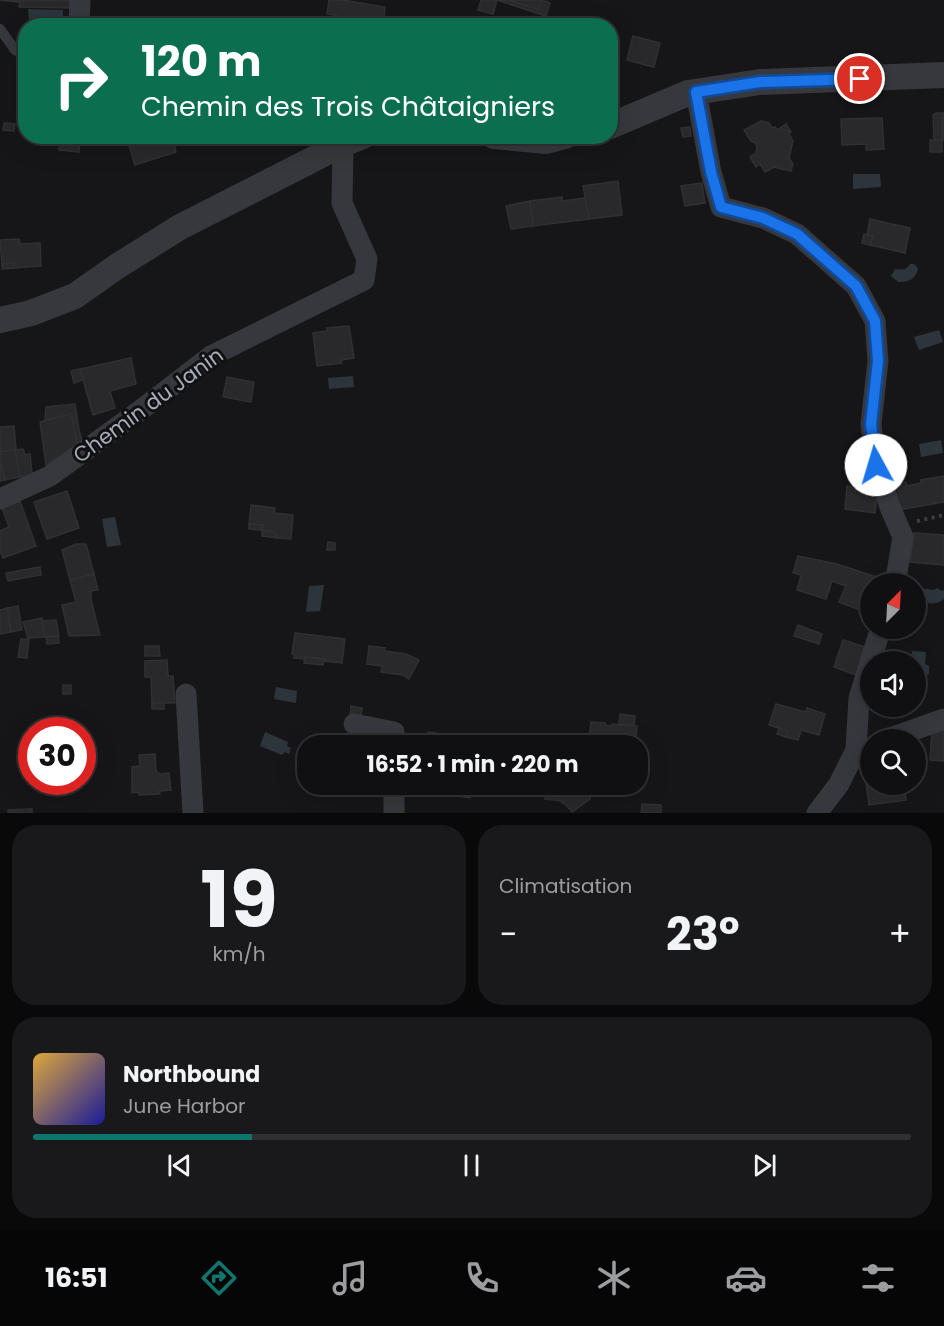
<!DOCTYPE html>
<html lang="fr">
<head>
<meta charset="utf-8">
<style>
	:root { --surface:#101012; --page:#19191b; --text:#f1f3f6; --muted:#9c9d9f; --line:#303032; --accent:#0f766e }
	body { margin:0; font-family:Poppins,sans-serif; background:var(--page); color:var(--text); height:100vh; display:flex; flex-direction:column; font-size:22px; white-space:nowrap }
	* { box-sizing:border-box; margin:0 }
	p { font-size:20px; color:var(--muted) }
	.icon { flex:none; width:33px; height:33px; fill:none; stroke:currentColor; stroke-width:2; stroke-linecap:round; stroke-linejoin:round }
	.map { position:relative; height:813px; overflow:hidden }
	.details { display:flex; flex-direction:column; gap:12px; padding:12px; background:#09090a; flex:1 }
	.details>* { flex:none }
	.hud { position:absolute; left:18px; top:18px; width:600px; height:126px; border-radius:24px; box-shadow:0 6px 24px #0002,0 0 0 2px var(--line); background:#0b6e4f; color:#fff; overflow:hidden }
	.needle { width:39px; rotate:24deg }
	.buttons { position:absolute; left:860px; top:573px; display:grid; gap:12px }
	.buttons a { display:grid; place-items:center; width:66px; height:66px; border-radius:50%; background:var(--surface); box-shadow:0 6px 24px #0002,0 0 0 2px var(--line); font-size:30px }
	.speed { position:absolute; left:18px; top:717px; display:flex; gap:12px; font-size:30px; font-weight:700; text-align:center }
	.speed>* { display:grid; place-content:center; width:78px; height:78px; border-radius:50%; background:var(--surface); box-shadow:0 6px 24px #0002,0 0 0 2px var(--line); line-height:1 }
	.speed .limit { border:9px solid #d22; background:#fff; color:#111 }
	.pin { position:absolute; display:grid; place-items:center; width:51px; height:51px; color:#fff; margin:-26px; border:3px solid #fff; border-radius:50%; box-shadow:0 2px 6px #0007 }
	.me { position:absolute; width:66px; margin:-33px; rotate:354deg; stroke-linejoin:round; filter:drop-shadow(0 0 4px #0008) }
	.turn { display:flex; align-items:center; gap:21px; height:126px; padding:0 24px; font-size:27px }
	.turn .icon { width:78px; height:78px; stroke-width:2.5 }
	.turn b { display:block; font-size:42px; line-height:51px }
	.big { font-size:45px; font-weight:700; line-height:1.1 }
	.details .tile { flex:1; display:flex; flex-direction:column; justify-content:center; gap:9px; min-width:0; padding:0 21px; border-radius:24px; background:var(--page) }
	.details .dial { align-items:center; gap:0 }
	.dial b { font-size:78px; line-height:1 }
	.song { display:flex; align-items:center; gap:18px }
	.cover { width:72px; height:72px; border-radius:9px; background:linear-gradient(135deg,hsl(40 70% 55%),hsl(240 70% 35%)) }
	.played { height:6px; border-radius:3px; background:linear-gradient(90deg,var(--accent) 25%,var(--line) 25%) }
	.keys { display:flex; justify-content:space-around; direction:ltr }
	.heat { display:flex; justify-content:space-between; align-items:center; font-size:33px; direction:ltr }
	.details .tiles { flex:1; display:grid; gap:12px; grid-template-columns:1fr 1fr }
	.tile:last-child { grid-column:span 2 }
	.trip { position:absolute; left:297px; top:735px; width:351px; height:60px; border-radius:24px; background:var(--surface); box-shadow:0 6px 24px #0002,0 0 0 2px var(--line); font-weight:700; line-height:60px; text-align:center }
	.tab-bar { display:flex; height:96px; justify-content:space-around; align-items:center; background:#060607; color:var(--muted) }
	.tab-bar .icon { width:42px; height:42px }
	.tab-bar .selected { color:var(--accent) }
	.tab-bar b { font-size:27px; color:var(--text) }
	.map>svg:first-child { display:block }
</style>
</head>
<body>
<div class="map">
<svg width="944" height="813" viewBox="0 0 944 813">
	<rect width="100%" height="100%" fill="#161618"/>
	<g fill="#2c353c">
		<polygon points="28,9 63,10 63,20 29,20"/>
		<polygon points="853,174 880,174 881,187 853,189"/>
		<path d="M910,264H914L918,268C916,280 908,282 898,282L891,276L895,269C903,270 906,270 910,264Z"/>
		<polygon points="939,330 943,342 919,350 914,337"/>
		<polygon points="353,376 354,387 329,389 328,378"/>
		<polygon points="941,440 943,453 921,457 919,444"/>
		<polygon points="115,517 121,545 107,547 102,519"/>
		<polygon points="324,585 320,611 306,612 309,586"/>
		<path d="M919,588L934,590L937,588L942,591L944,590V599C935,606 929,603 918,602L915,599Z"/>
		<path d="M912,651L926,652L925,664L929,666V674C924,678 922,682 915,681V662L911,661Z"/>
		<polygon points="276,687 297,691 296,703 274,699"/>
		<polygon points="265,732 288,742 287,746 291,748 289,754 285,752 282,755 260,746"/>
	</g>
	<g fill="#29292c" stroke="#303034" stroke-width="1.5">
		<polygon points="0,0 73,0 73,8 19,7 20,2"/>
		<polygon points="329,0 343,0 385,7 384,17 399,20 398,24 401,26 348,26 350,18 327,14"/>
		<polygon points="481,0 497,0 493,14 478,10"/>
		<polygon points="497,0 509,0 538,9 541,0 550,3 546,16"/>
		<polygon points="509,0 541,0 538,9"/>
		<polygon points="633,36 660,43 654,67 627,60"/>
		<polygon points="936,113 942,113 942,140 936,140 934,138 933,115"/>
		<rect x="942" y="113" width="2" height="27"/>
		<polygon points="882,118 884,149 866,150 866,144 842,145 841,119"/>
		<polygon points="761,121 769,123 772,128 775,127 777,130 786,124 791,132 789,134 793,141 789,158 793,164 791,171 774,167 765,172 760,164 756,167 750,157 756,153 757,147 755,143 751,141 744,130"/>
		<polygon points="4,123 15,124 14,131 3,130"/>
		<polygon points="690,127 691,136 683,137 681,128"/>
		<polygon points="60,136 80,136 79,152 59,150"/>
		<polygon points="121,136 139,136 140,138 145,136 172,136 176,152 135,165 128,142 123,144"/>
		<rect x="930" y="140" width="12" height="12"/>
		<polygon points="618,181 622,215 589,219 583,186"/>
		<polygon points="702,183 705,203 685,206 681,186"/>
		<polygon points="562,197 562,201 585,198 589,219 533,226 530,201"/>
		<polygon points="530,201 533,226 511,229 506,206"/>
		<polygon points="870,219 910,228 905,253 870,245 873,236 867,235"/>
		<polygon points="864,234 873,236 870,245 862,243"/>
		<polygon points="19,239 20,244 40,243 41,266 14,268 14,263 2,264 0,240"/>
		<polygon points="14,263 14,268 2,269 2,264"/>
		<polygon points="349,326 354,358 341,360 342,363 317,366 313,333 327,331 327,328"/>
		<polygon points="131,358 136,384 110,391 115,408 93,415 80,369"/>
		<polygon points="80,369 83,380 74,383 71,371"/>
		<polygon points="227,377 254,382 251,402 223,397"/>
		<polygon points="75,404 79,430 83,444 78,448 71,414 45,420 46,407"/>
		<polygon points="71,414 78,448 46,465 40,422"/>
		<polygon points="14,426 16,449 0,452 0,427"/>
		<polygon points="23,449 25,455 30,454 32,474 20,477 15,450"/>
		<polygon points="15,450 20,477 5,480 0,461 0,452"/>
		<polygon points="0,461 5,480 0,481"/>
		<polygon points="944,476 944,502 898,510 889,485 906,482 907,486 921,483 921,480"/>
		<polygon points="847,486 872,489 872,495 877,495 875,513 845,509"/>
		<polygon points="67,491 79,528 47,539 34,502"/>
		<polygon points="20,501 36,546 3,558 0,550 0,531 9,527 2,508"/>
		<polygon points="251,505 275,508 274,513 293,515 291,539 278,538 274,532 262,530 263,525 249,524"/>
		<polygon points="249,524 263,525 262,530 249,529"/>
		<polygon points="262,530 274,532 278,538 262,536"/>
		<polygon points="914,533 944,535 943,546 944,546 944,565 910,562"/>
		<polygon points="328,542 335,543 335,550 327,550"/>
		<polygon points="76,544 86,544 94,574 70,580 62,550"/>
		<polygon points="798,556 837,564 889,581 888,584 870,584 870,614 839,602 846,586 832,581 826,599 797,590 801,575 793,573"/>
		<polygon points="40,567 41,575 8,581 6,573"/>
		<polygon points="94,574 98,590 91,591 91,600 100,635 69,636 62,605 76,602 70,580"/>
		<polygon points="18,606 22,630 11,632 7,608"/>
		<polygon points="7,608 11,632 0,634 0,610"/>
		<polygon points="42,618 45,637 28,638 23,622"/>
		<polygon points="56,620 59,636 45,637 42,621"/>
		<polygon points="798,625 822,634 819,644 794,636"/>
		<polygon points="295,633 345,639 342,663 324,661 324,659 305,657 304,659 294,658 294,654 292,654"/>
		<polygon points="58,636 59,643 47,644 46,637"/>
		<polygon points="21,639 29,639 27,658 18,657"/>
		<polygon points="843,640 865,647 856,675 834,667"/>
		<polygon points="145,646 159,646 160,656 145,656"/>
		<polygon points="369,646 385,648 384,651 406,654 419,660 409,679 403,675 381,672 382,666 367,664"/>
		<polygon points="305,657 324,659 323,665 304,663"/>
		<polygon points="167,660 168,676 173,676 175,703 152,703 151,677 145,677 145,661"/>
		<rect x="63" y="685" width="8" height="9"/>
		<rect x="152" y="703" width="12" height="6"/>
		<polygon points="776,704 806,712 807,708 825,714 819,735 801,730 798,740 786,737 788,731 769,725"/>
		<polygon points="351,706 362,708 361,717 350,715"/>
		<polygon points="620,714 635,716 634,726 619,724"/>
		<polygon points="591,722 605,723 605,725 612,726 612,724 637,726 635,746 588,746"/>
		<polygon points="779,728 788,731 786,737 777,734"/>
		<polygon points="932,729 944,729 944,761 930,760"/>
		<polygon points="428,732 471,738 470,746 426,746"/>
		<polygon points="471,738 480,739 480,746 470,746"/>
		<polygon points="304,748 308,750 308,775 304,773 307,765 299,762"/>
		<polygon points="155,754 156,771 160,774 169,773 171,790 159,791 160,794 139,795 139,792 132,793 132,767 140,766 139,755"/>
		<polygon points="915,754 916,763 921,763 920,770 915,771"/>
		<polygon points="870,782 870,784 904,784 906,800 869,805 866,783"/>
		<polygon points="435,784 472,784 470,798 434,793"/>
		<polygon points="547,784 591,784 590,799 572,812 565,804 562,803 562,801 545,799"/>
		<polygon points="642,804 661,805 661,813 641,813"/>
		<polygon points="32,809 32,813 8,813 8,810"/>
	</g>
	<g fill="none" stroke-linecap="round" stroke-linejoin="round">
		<polyline stroke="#3d3f44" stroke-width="4" stroke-dasharray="3 4.5" stroke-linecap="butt" points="917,521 944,515"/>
		<polyline stroke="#37383d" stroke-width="10" points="0,29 15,50 26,57"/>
		<g stroke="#37383d" stroke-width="21">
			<polyline points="79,26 80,0"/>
			<polyline points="696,92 711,172 721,207 763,218 797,234 856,286 875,321 878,361 871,424 876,465 890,507 903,537 895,584"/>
			<polyline points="0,499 50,476 138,412 211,356 364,280 367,259 342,203 343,144"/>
			<polyline points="870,662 881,628"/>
			<polyline points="186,694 193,813"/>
			<polyline points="354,724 394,732 394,746"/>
			<polyline points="885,740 944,719"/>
			<polyline points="394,813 394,784"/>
			<polyline points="817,813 839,784 856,750 859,698 870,663"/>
		</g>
		<g stroke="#37383d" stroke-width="26">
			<polyline points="610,126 688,93 760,82 944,75"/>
			<polyline points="494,136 546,141 565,136"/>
			<polyline points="0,320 31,313 75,296 116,267 180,227 343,144 363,136"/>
		</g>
	</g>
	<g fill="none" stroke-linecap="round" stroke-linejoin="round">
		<defs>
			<polyline id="route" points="860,79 760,82 696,92 711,172 721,207 763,218 797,234 856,286 875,321 878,361 871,424 876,465"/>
		</defs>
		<use href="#route" stroke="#114b97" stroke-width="15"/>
		<use href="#route" stroke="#1a73e8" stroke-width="10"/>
	</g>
	<g text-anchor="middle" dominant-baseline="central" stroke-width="6" stroke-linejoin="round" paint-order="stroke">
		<g font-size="21" fill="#a8adb8" stroke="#111113">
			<text transform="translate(148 405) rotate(-36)">Chemin du Janin</text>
		</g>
	</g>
</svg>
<div class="buttons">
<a><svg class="needle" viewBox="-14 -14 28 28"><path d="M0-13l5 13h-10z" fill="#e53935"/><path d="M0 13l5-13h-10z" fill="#9c9d9f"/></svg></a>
<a><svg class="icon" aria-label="sound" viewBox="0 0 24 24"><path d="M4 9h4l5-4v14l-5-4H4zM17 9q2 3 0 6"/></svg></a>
<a><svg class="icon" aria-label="search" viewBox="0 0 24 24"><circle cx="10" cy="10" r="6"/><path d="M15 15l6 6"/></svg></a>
</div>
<div class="speed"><div class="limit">30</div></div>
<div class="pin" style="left:860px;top:79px;background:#d93025"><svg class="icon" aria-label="arrive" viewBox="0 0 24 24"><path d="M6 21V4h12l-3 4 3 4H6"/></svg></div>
<svg class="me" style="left:876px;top:465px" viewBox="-20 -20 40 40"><circle r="19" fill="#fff"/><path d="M0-13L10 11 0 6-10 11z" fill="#1a73e8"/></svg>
<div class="trip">16:52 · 1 min · 220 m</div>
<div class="hud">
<div class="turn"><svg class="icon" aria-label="right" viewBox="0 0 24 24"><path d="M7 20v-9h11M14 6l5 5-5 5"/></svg><div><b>120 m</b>Chemin des Trois Châtaigniers</div></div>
</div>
</div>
<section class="details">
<div class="tiles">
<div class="tile dial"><b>19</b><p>km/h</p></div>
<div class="tile"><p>Climatisation</p>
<div class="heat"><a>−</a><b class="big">23°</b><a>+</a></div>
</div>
<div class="tile">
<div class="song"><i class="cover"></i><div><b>Northbound</b><p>June Harbor</p></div></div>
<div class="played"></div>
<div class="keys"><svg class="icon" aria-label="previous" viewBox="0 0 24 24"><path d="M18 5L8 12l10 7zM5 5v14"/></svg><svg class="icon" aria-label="pause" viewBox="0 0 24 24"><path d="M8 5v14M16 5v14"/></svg><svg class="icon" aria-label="next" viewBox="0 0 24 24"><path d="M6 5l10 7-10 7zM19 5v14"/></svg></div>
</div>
</div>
</section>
<nav class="tab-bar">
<b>16:51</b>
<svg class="icon selected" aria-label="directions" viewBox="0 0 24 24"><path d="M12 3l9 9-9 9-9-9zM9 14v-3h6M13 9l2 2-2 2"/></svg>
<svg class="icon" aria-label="music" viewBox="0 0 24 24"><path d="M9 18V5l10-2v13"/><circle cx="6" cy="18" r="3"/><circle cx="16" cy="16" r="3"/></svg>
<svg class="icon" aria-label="phone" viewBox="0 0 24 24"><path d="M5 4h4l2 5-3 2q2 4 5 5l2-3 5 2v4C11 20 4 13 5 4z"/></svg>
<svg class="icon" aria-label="climate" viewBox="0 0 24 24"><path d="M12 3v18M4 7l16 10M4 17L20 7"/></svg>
<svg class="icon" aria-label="car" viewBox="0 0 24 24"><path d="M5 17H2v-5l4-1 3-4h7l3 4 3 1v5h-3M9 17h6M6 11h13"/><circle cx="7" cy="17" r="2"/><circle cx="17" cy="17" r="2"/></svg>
<svg class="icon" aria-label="filters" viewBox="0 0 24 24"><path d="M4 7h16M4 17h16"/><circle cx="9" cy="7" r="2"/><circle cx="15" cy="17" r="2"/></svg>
</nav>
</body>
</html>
